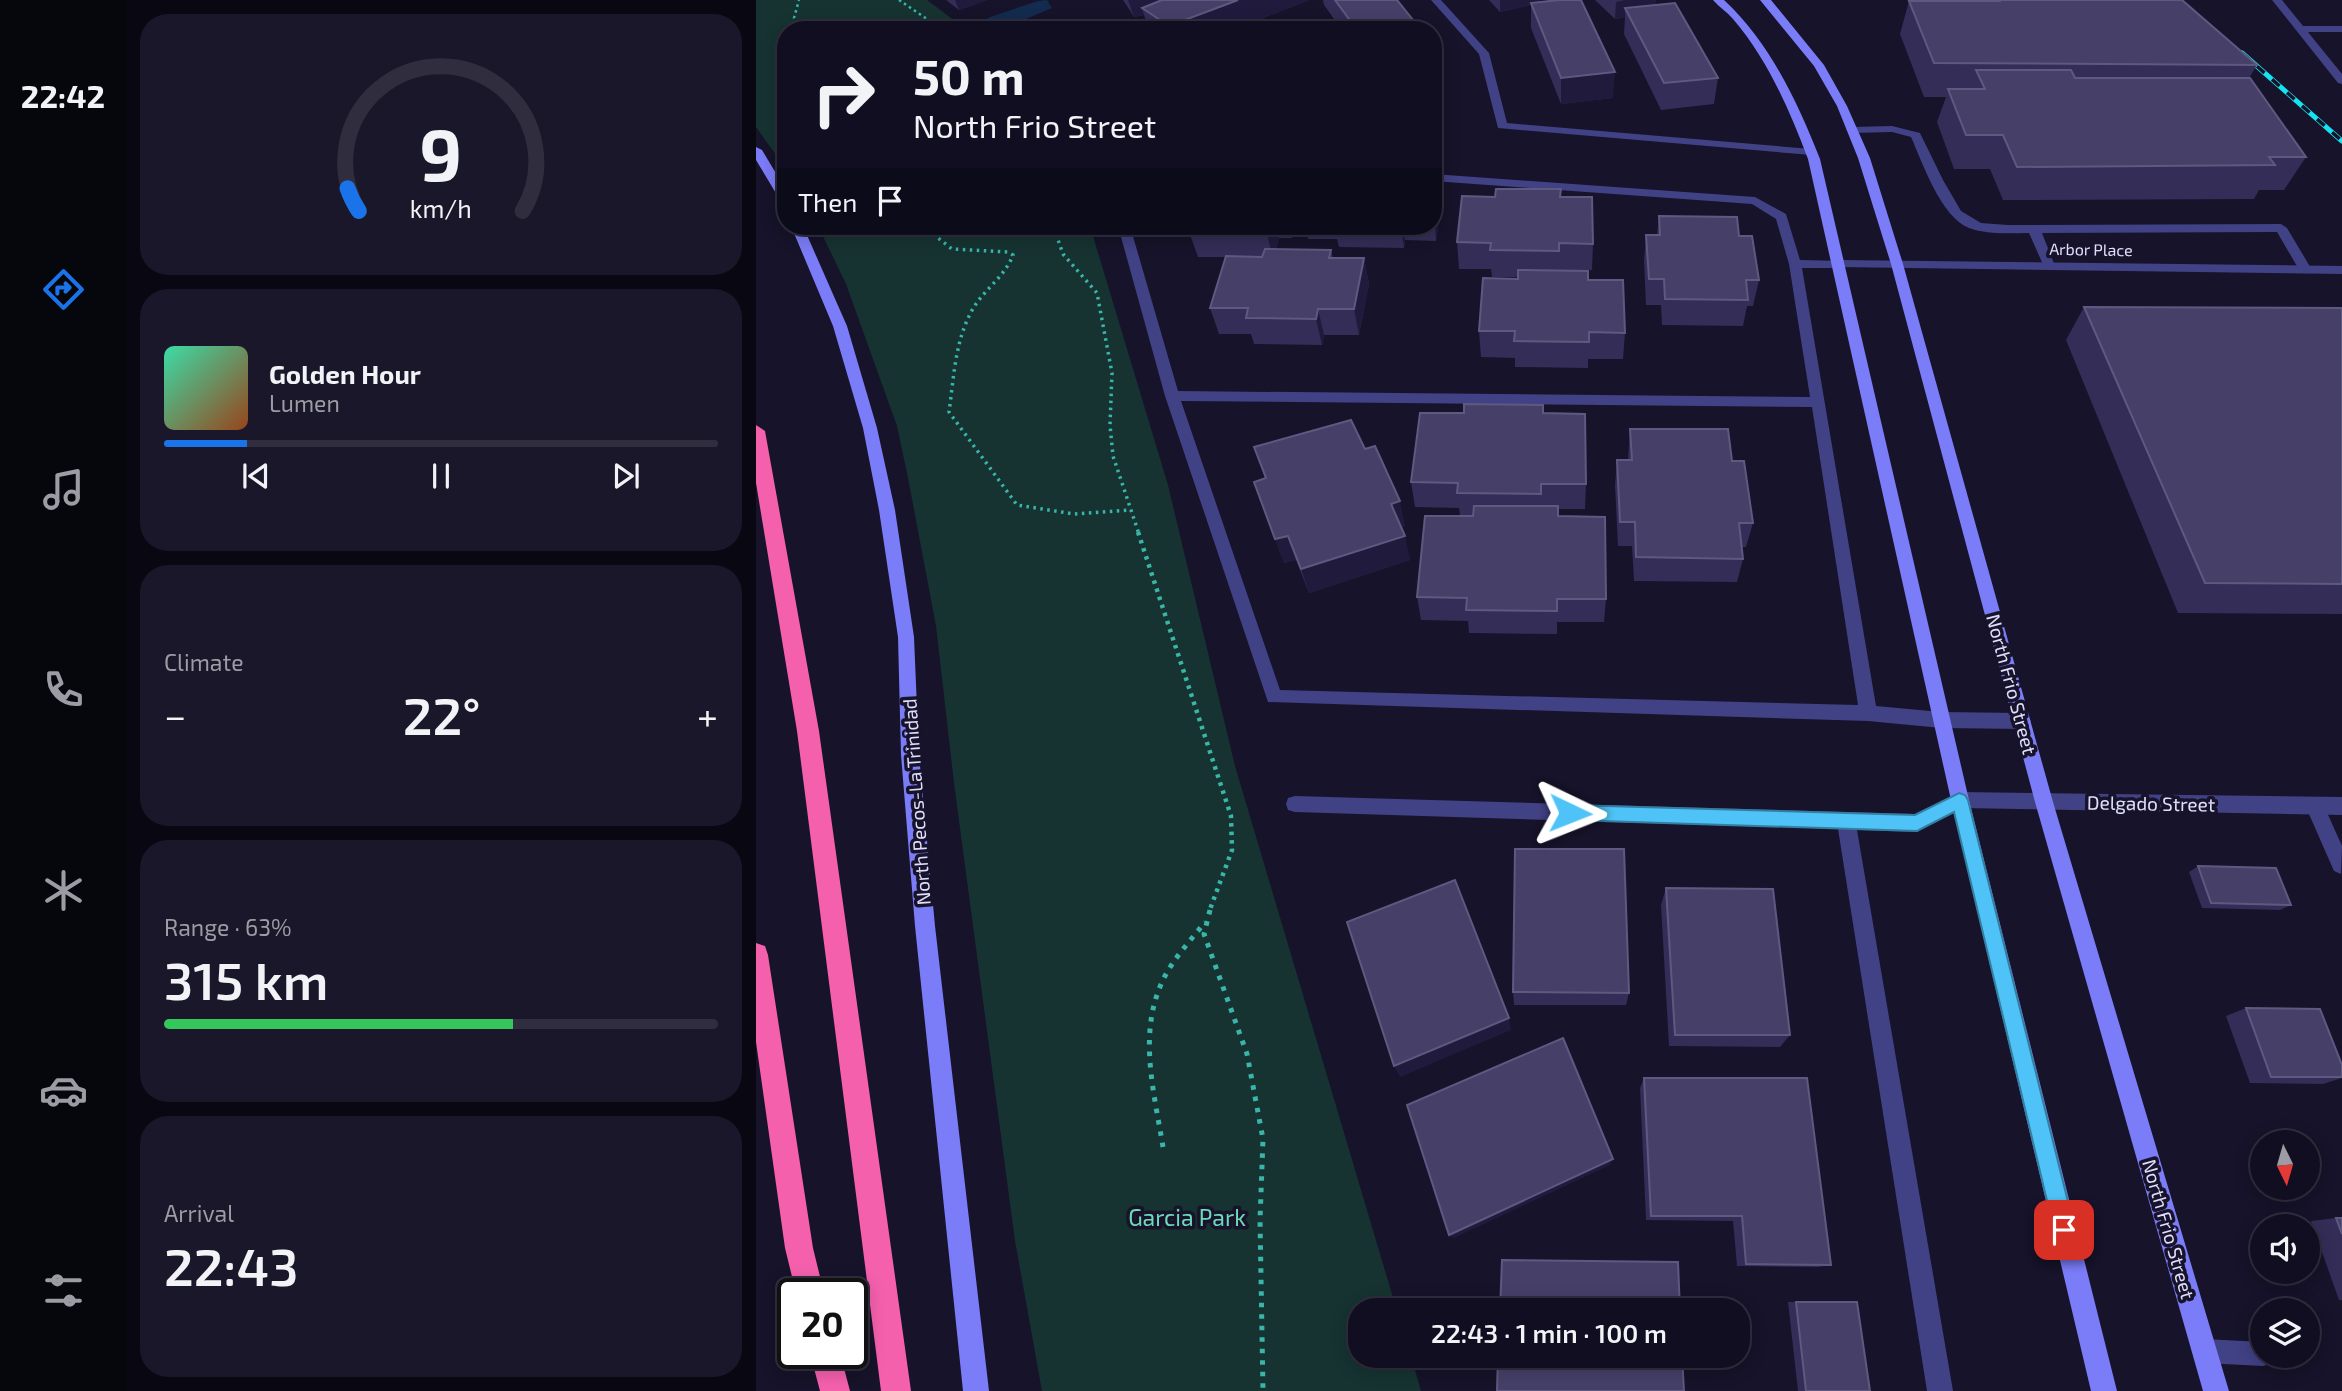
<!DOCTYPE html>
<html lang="en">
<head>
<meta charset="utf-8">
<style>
	:root { --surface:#100e20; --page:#191729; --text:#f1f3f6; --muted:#9c9ca5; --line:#302e3e; --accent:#1a73e8 }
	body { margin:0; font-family:"Exo 2",sans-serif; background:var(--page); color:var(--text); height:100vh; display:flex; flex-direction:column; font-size:26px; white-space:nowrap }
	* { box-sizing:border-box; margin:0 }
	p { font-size:23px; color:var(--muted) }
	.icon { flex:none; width:38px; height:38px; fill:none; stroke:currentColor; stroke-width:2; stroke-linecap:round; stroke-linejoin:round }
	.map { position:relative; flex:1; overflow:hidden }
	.side { display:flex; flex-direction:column; gap:14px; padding:14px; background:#090812; width:630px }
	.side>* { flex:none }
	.banner { position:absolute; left:21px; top:21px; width:665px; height:214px; border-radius:28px; box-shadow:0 4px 18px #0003,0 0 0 2px var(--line); background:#100e20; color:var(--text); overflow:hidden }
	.needle { width:46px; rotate:175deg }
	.buttons { position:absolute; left:1494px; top:1130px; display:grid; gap:14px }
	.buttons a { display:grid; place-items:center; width:70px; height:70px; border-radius:50%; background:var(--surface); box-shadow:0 4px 18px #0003,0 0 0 2px var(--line); font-size:35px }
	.speed { position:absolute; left:21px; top:1278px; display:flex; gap:14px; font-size:35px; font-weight:700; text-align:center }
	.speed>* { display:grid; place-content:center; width:91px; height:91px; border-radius:50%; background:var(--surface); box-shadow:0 4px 18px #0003,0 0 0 2px var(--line); line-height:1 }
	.speed .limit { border:4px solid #111; border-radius:10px; background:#fff; color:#111 }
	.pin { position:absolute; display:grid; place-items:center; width:60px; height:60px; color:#fff; margin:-30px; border-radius:14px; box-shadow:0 4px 10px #0006 }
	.me { position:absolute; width:77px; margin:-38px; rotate:92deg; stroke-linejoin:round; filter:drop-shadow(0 0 5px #0008) }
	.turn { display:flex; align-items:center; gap:24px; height:147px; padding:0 21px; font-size:32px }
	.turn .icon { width:91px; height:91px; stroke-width:2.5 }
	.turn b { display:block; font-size:49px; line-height:60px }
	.then { display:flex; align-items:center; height:66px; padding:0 21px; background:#0003; gap:14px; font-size:26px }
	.big { font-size:52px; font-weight:600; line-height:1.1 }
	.side .widget { flex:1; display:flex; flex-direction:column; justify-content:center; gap:10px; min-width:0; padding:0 24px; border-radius:28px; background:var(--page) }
	.side .dial { align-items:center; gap:0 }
	.dial svg { height:182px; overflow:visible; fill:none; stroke:var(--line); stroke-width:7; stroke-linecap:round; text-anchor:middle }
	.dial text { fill:var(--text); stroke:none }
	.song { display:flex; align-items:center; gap:21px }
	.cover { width:84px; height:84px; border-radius:10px; background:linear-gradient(135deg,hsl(160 70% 55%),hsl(20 70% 35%)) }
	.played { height:7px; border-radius:4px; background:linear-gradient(90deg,var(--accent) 15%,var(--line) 15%) }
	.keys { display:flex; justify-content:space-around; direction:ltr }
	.heat { display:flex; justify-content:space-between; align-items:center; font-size:38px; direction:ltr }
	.charge { height:10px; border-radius:5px; background:linear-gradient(90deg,#34c759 63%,var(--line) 0) }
	.trip { position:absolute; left:592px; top:1298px; width:402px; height:70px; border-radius:28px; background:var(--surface); box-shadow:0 4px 18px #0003,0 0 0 2px var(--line); font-weight:600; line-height:70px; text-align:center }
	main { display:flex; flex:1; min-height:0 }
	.tab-bar { display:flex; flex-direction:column; width:126px; justify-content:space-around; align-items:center; background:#06060d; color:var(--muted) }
	.tab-bar .icon { width:49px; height:49px }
	.tab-bar .active { color:var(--accent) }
	.tab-bar b { font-size:32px; color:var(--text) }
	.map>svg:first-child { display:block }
</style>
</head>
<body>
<main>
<nav class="tab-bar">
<b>22:42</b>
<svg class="icon active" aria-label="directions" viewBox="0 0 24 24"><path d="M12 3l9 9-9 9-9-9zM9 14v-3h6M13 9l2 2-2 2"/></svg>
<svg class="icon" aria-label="music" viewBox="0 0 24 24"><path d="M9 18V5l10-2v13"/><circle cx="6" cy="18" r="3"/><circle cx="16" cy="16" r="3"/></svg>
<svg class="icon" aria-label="phone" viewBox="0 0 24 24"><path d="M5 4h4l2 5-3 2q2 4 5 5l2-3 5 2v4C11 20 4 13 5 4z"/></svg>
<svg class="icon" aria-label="climate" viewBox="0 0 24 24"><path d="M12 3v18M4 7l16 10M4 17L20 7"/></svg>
<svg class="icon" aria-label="car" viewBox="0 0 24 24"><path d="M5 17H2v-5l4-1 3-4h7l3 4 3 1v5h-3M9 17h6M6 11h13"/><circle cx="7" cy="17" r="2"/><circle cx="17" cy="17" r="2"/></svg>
<svg class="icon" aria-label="filters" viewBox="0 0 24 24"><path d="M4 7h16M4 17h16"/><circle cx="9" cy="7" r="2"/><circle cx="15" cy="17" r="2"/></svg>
</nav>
<section class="side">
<div class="widget dial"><svg viewBox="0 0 100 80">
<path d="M14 69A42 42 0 1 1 86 69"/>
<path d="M14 69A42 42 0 0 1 9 59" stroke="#1a73e8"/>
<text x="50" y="56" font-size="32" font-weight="700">9</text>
<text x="50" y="72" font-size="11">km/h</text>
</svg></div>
<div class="widget">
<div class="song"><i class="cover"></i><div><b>Golden Hour</b><p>Lumen</p></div></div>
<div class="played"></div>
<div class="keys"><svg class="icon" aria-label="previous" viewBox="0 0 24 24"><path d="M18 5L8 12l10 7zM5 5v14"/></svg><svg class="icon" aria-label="pause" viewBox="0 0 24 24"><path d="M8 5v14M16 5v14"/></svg><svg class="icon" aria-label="next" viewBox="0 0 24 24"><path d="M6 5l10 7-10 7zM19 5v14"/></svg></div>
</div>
<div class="widget"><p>Climate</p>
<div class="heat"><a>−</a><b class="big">22°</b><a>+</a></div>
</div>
<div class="widget"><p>Range · 63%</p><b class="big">315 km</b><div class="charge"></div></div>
<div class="widget"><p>Arrival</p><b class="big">22:43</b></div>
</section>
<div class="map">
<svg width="1586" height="1391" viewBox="0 0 1586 1391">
	<rect width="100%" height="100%" fill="#16132a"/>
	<g fill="#163331">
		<polygon points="0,0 171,0 211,30 30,30 30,169 0,127"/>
		<polygon points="62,226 334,226 412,485 479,766 641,1311 604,1311 604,1356 655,1356 665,1391 286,1391 259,1241 198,783 180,626 152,478 141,426 90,284"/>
	</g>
	<polygon fill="#132b4e" points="291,0 296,8 249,28 242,28 231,18 282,1"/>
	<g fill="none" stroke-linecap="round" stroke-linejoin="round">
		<g stroke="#39b5a9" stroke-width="2.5" stroke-dasharray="2.5 3.5" stroke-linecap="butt">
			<polyline points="143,0 171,19 174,30"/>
			<polyline points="41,30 38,18 43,0"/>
			<polyline points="166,226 179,236"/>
			<polyline points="297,226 301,236"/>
		</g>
		<g stroke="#39b5a9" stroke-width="3.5" stroke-dasharray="2.5 4.5" stroke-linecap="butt">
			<path d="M177,234L196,249L252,252L257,255C249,276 230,288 218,307C199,338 198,377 193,412L261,505L318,514L375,510"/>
			<polyline points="300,234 307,254 341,293 356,373 354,425 357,456 383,534"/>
		</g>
		<polyline stroke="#39b5a9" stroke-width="4.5" stroke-dasharray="3.5 5" stroke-linecap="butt" points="382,532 475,816 476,850 453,912"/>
		<g stroke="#39b5a9" stroke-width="5" stroke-dasharray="4.5 7" stroke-linecap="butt">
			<polyline points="454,910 448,934 491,1054 507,1139 504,1220 507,1391"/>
			<path d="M407,1147C398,1091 381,1032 408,978C418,958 435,940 449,922"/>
		</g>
		<g fill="#414185" fill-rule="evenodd">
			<polygon points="675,0 685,0 733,53 751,123 1055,149 1061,152 1055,155 742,128 723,54"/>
			<polygon points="1586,26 1586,32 1544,32 1539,29 1544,26"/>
			<path d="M1136,126L1164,133L1187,180L1205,211L1225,223L1252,225L1525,224L1531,228L1556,270L1555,273H1545L1521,232L1286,233L1299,266L1297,269H1289L1273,233C1253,233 1232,235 1213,228C1185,217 1167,164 1155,137L1136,132L1096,133L1090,130L1096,127Z"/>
			<path d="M677,174L999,197L1030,214L1044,260L1088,261L1090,264L1084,268H1046L1120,706L1185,712L1266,713L1272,716L1275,721L1272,726L1266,729L1185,728L1112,721L512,702L409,396L362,226H374L422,391L1054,397L1033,264L1020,219L996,204L677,181ZM425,401L1056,407L1102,705L524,690Z"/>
			<polygon points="1204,792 1211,794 1213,800 1211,806 1161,832 1101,830 1197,1391 1171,1391 1082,829 539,812 532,810 530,804 532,798 539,796 1159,814"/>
			<polygon points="1558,797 1565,799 1586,846 1585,874 1578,871 1549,805 1551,799"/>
			<polygon points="1448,1339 1507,1342 1507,1356 1518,1356 1516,1363 1507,1366 1448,1363 1439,1360 1436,1351 1439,1342"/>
		</g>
		<g fill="#414185" fill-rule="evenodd">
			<polygon points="1516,0 1526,0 1586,74 1586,84 1582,83"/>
			<polygon points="1084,260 1586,266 1586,274 1080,267 1078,264"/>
			<polygon points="1204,792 1586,797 1586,815 1204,808 1197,806 1195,800 1197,794"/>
		</g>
		<g fill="#7b7cf7" fill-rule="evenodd">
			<path d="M957,0H968C1014,43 1041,101 1064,159L1213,800L1361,1391H1335L1195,800L1052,159C1033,109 1012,60 977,19C971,12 963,7 957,0Z"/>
			<polygon points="1004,0 1015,0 1068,65 1091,106 1114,158 1147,264 1297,802 1473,1391 1447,1391 1279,802 1135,264 1102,158 1081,106 1058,66"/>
			<polygon points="0,147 6,150 30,190 30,204 24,200 0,160"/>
			<polygon points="35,226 47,226 91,326 121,428 139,510 158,637 163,755 179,926 233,1391 207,1391 159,926 145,755 142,637 123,510 107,428 77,326"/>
		</g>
		<g fill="#f560ad" fill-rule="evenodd">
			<polygon points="0,425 9,431 63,731 155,1391 125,1391 41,731 0,483"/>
			<polygon points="0,943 9,946 12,955 57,1248 68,1293 40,1293 29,1248 0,1042"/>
			<polygon points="54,1353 84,1353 94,1391 64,1391"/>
		</g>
		<defs>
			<polyline id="rail" points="1486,53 1586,141"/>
		</defs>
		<use href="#rail" stroke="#16e3f0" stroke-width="5"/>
		<use href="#rail" stroke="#16132a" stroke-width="3.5" stroke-dasharray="10" stroke-linecap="butt"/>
	</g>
	<g fill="#342d57">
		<polygon points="190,0 231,0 203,10"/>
		<polygon points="367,0 553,0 477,30 393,30 388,15 378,17"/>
		<polygon points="567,0 641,0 665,30 586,30 568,5"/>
		<polygon points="733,0 784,0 784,2 857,98 805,104 775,28 775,5 744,12"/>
		<polygon points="839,0 900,0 899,5 962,78 958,104 905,110 868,34 869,17 859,19"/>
		<polygon points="1234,0 1426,0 1501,65 1493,78 1550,157 1528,190 1503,190 1498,199 1247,200 1234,169 1198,169 1181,122 1190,97 1168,97 1144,34 1153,1 1233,1"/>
		<polygon points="677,171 684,172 686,198 680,241 649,240 648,248 583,247 581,239 552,239 549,226 677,226"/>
		<polygon points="804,197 837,244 836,270 803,271 832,280 869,333 867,359 832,359 832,368 759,367 759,358 725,357 723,331 762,279 762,277 736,277 735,269 703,269 701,242"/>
		<polygon points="903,216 983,236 1003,280 997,306 991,306 987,326 906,325 905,305 890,305 888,261 890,235 901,235"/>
		<polygon points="431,226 539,226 536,238 523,238 520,249 575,250 577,258 608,258 613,284 603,335 568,335 566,345 498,344 495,334 463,334 454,308 470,257 442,257"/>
		<polygon points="1328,307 1586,308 1586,614 1422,613 1310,340"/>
		<polygon points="787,413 830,484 829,509 802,509 802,516 850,599 848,622 801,622 801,634 713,633 712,621 665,620 661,597 704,516 703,508 659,507 655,482"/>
		<polygon points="874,429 976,461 997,523 990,547 986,547 987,559 981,582 878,581 876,546 862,546 859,485 861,460 872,460"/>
		<polygon points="498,447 609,449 649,526 645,527 654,560 553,593 540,560 528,563 498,482 509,478"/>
		<polygon points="1442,866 1535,905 1524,910 1446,908 1433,872"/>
		<polygon points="910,888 1034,1035 1024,1047 913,1046 905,905"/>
		<polygon points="757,992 873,993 870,1005 758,1005"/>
		<polygon points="1490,1008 1586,1065 1586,1078 1567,1084 1494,1083 1470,1016"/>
		<polygon points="888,1078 1075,1265 1062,1267 981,1266 977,1221 890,1220 884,1088"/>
		<polygon points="1580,1218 1586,1218 1586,1300 1583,1300 1555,1221"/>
		<polygon points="1032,1302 1101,1302 1114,1391 1042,1391"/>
	</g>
	<g fill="#201b3d">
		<polygon points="199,0 231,0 203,10"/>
		<polygon points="372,0 430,0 386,8 388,15 378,17"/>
		<polygon points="482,0 553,0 477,30 415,30 413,26"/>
		<polygon points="744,0 784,0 784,3 775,3 775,5 744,12"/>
		<polygon points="869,0 900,0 899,11 869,8 869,17 859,19 860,2"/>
		<polygon points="685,53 687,79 684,80 686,103 677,130 677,55"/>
		<polygon points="859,72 857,98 805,104 805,78"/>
		<polygon points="684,172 686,198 680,241 678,214"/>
		<polygon points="512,226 520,226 523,238 517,257 510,231"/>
		<polygon points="533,226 539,226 536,238"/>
		<polygon points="645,226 647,226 649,240 648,248"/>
		<polygon points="608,258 613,284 603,335 598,309"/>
		<polygon points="562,309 568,335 566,345 560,319"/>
		<polygon points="644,501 649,526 639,529 635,504"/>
		<polygon points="532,536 540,560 528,563 519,539"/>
		<polygon points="649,536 654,560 553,593 545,569"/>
		<polygon points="753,1018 755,1030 644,1077 638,1066"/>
		<polygon points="857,1159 854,1165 698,1238 693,1235"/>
	</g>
	<g fill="#464068" stroke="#5e5980" stroke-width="2">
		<polygon points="406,0 482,0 413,26 386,8"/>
		<polygon points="579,0 641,0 665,30 601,30"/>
		<polygon points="803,0 825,0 859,72 805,78 775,3"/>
		<polygon points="1244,0 1426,0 1501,65 1178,63 1153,1 1244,1"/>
		<polygon points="919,3 962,78 908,83 869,8"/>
		<polygon points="677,44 685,53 677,55"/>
		<polygon points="1220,70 1315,70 1319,78 1494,78 1550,157 1513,157 1519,165 1261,167 1247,135 1210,135 1192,89 1229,89"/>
		<polygon points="677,77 684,77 677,97"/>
		<polygon points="677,171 684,172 678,214 677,214"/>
		<polygon points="740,189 805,189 804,197 836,197 837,244 803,243 803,251 734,250 735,243 701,242 706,196 739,197"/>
		<polygon points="903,216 981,217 983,236 996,236 1003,280 990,280 992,300 909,299 908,279 893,279 890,235 904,235"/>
		<polygon points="435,226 512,226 510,231 433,230"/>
		<polygon points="509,249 575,250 573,258 608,258 598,309 562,309 560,319 490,318 492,308 454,308 470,256 506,257"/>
		<polygon points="762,270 832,271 832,280 867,280 869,333 833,332 833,342 758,341 759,331 723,331 727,278 762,279"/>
		<polygon points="1328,307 1586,308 1586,584 1449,583"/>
		<polygon points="708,404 787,405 787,413 829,414 830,484 785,484 785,494 701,493 702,483 655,482 664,413 708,413"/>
		<polygon points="595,420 609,449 619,446 644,501 635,504 649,536 545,569 532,536 519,539 498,482 510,478 498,447"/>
		<polygon points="874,429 972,429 976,461 988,461 997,523 983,523 987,559 880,557 879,522 864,522 861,460 876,460"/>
		<polygon points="718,506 802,506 802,516 849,517 850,599 801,599 801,611 710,610 711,598 661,597 669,516 717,516"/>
		<polygon points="759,849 868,849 873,993 757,992"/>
		<polygon points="1442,866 1520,868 1535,905 1455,903"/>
		<polygon points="699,880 753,1018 638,1066 591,922"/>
		<polygon points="910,888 1017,889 1034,1035 919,1035"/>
		<polygon points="1490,1008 1564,1009 1586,1065 1586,1077 1515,1077"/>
		<polygon points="807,1038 857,1159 693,1235 651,1105"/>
		<polygon points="888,1078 1051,1078 1075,1265 990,1264 986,1216 895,1216"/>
		<polygon points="1580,1218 1586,1218 1586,1234"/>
		<polygon points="746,1260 922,1262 924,1311 744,1311"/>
		<polygon points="1040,1302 1101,1302 1114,1391 1050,1391"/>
		<polygon points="742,1356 926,1356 928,1391 741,1391"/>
	</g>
	<polygon fill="#4fc3f7" stroke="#337fa1" stroke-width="2" points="1203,793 1209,795 1212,800 1319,1230 1316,1237 1308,1241 1301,1237 1298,1230 1198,812 1161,831 814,820 808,818 806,813 808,807 814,805 1159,815"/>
	<g text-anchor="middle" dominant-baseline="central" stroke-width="7" stroke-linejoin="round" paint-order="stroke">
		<g font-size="16" fill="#e0ddfd" stroke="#16132a">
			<text transform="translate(1335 249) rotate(1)">Arbor Place</text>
		</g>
		<g font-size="19" fill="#e0ddfd" stroke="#16132a">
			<text transform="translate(1256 684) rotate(75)">North Frio Street</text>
			<text transform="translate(160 802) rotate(-94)">North Pecos-La Trinidad</text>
			<text transform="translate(1395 803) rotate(1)">Delgado Street</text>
			<text transform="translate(1413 1229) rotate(74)">North Frio Street</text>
		</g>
		<g font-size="23" fill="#6ddaba" stroke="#16132a">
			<text x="431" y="1217">Garcia Park</text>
		</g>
	</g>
</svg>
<div class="buttons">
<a><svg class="needle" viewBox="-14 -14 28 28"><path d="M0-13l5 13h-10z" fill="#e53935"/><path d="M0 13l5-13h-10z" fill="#9c9ca5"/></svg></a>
<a><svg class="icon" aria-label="sound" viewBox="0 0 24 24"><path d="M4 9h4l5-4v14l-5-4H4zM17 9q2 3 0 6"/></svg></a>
<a><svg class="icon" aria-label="layers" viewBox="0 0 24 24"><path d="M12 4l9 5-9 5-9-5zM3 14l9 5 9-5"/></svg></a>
</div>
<div class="speed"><div class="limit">20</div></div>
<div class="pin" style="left:1308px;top:1230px;background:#d93025"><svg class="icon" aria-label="arrive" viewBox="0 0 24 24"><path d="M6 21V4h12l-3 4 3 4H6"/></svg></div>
<svg class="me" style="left:814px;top:813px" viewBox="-20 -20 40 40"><path d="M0-17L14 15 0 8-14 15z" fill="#4fc3f7" stroke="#fff" stroke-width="4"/></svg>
<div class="trip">22:43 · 1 min · 100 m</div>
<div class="banner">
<div class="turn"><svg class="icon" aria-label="right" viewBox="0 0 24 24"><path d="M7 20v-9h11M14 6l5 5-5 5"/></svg><div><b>50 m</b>North Frio Street</div></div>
<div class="then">Then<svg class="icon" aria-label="arrive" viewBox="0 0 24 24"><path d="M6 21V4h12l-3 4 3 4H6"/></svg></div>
</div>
</div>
</main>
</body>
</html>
